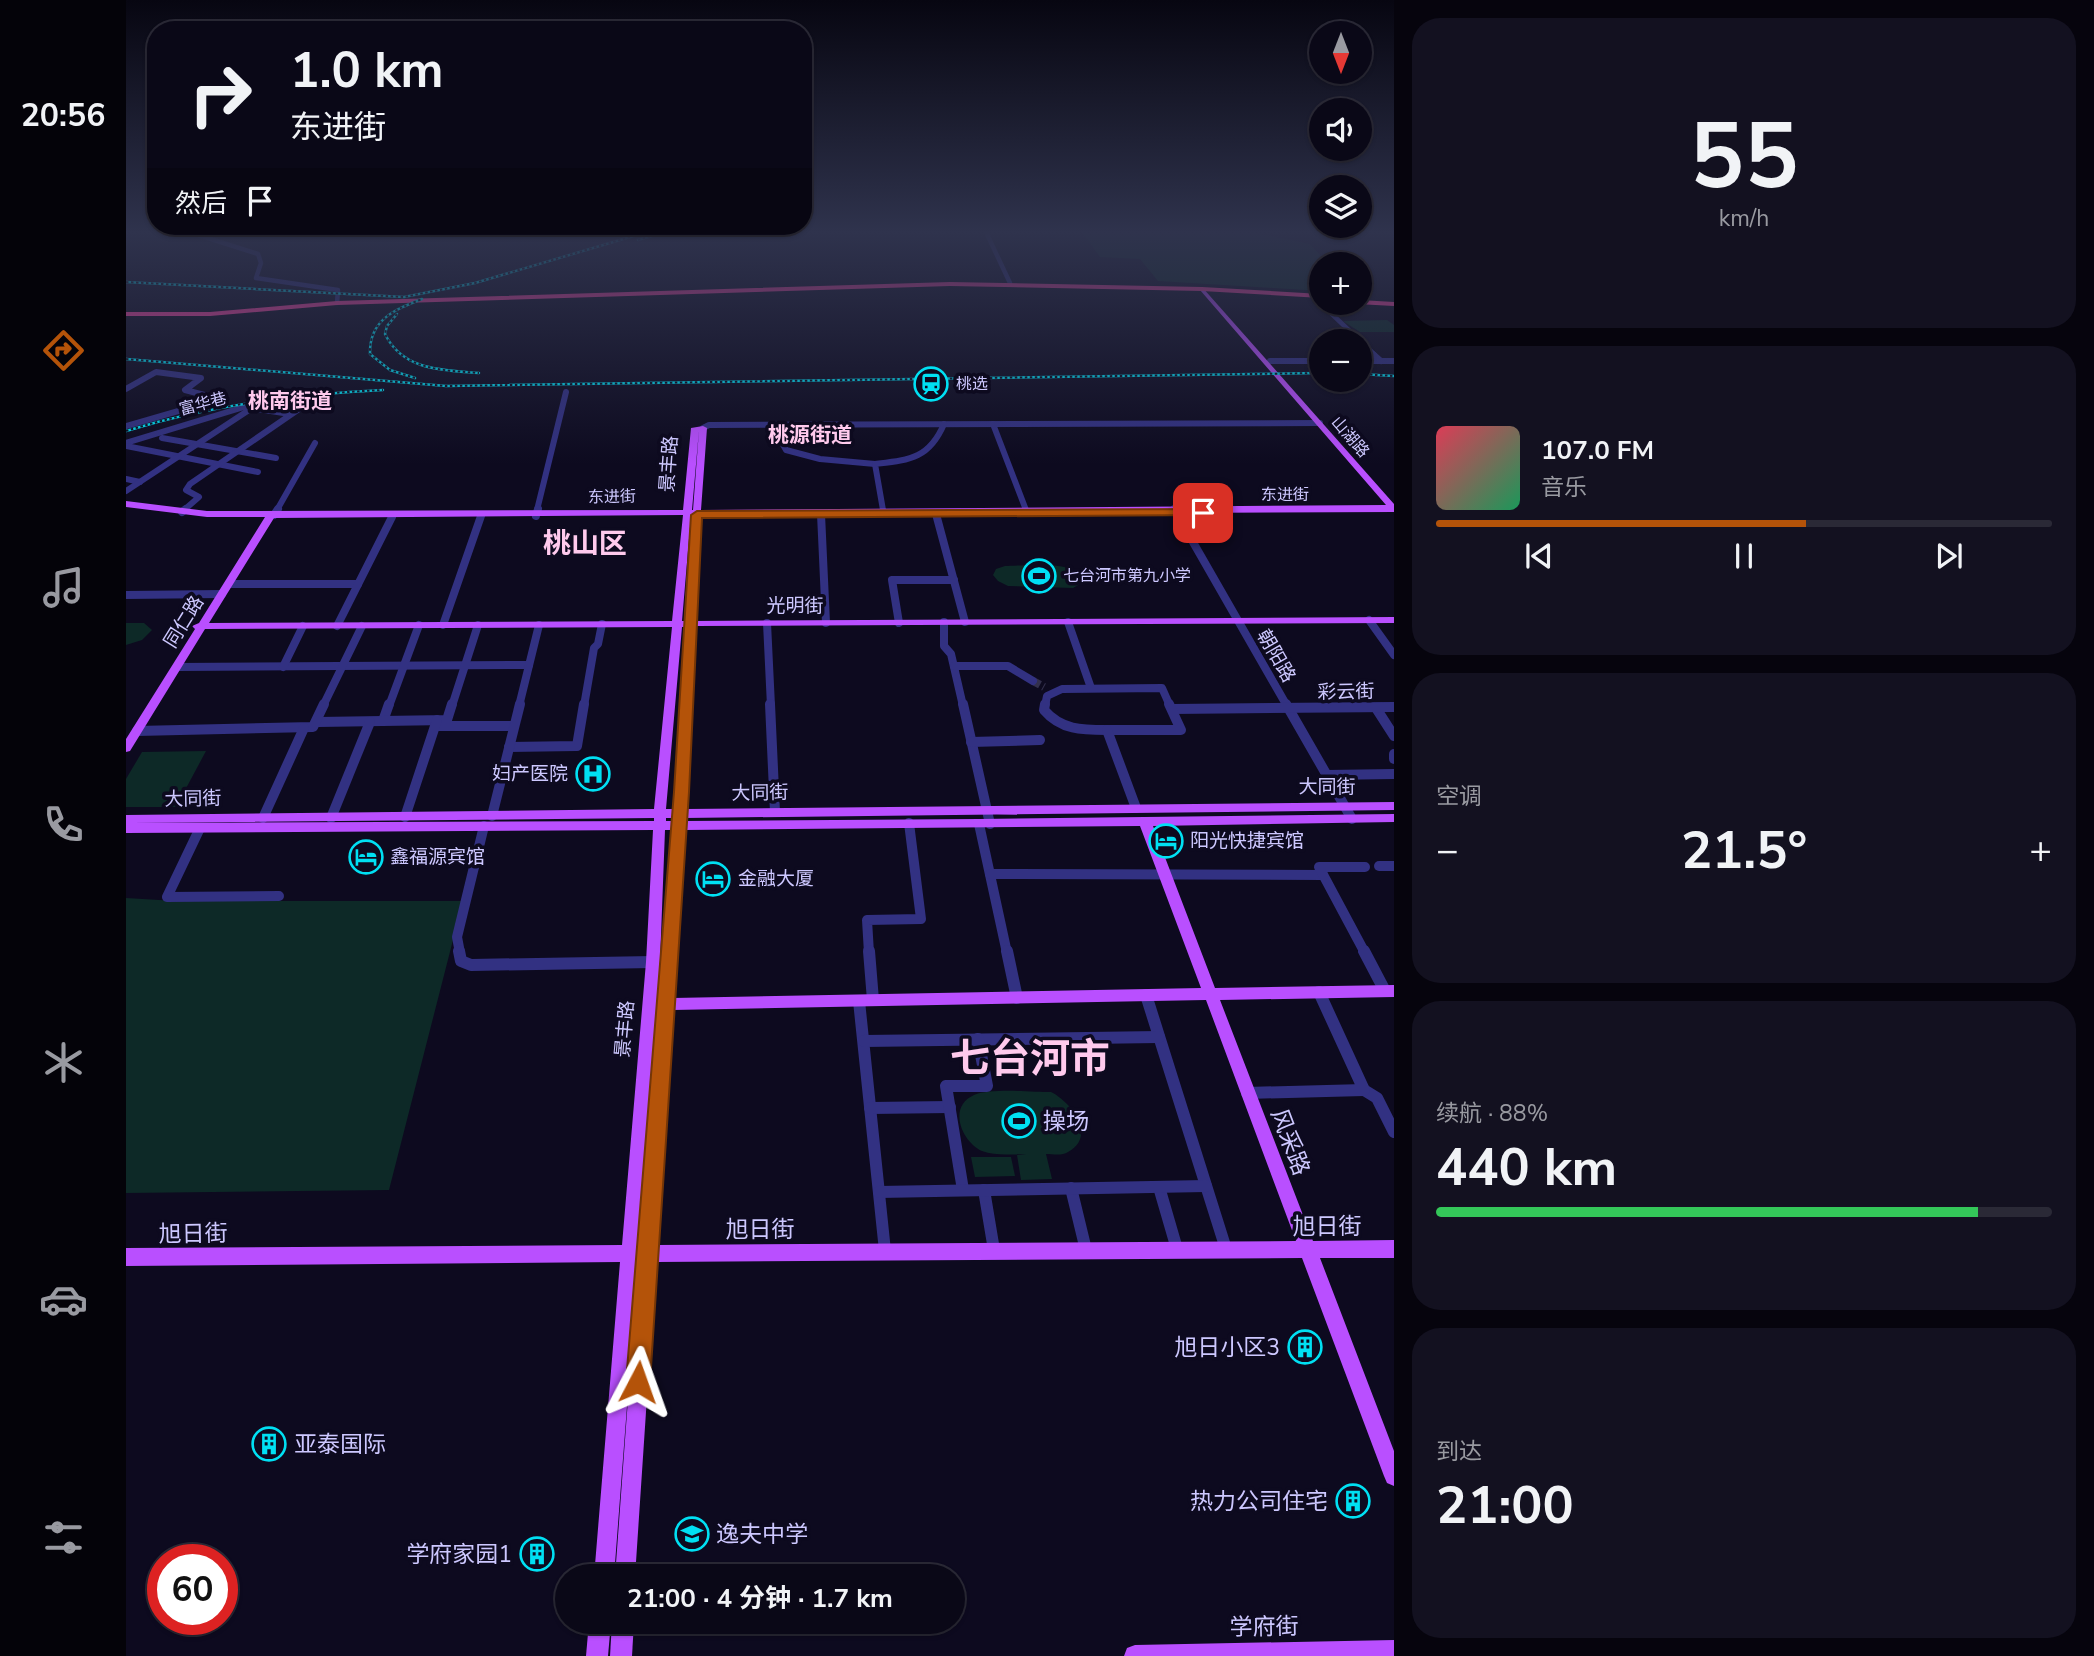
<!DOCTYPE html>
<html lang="zh">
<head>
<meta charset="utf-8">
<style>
	:root { --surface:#0a0817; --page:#131120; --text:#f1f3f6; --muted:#999aa1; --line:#2a2936; --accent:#b45309 }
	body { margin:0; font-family:"Nunito Sans","Noto Sans SC",sans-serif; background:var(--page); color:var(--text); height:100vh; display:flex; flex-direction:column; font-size:26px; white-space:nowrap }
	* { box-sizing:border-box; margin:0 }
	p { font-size:23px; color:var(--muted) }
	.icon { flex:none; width:38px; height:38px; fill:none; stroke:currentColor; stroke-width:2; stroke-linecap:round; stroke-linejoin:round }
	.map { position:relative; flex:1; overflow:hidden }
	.drawer { display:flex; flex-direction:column; gap:18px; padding:18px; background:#06040d; width:700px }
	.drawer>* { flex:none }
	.banner { position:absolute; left:21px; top:21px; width:665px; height:214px; border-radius:28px; box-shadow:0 2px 5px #0004,0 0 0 2px var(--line); background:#0a0817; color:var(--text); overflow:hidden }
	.needle { width:46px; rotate:180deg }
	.fabs { position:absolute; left:1183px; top:21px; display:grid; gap:14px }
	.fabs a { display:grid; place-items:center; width:63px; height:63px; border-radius:50%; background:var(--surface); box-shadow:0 2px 5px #0004,0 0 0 2px var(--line); font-size:35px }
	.speed { position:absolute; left:21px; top:1544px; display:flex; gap:14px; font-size:35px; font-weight:700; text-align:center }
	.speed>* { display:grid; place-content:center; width:91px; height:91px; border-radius:50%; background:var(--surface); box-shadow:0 2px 5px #0004,0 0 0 2px var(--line); line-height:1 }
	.speed .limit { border:10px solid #d22; background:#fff; color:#111 }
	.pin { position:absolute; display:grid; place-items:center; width:60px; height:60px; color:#fff; margin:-30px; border-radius:14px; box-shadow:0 4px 10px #0006 }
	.me { position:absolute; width:77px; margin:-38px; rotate:4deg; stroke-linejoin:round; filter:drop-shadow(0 0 5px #0008) }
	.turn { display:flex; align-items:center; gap:24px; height:147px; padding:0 28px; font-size:32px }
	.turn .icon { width:91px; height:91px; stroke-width:2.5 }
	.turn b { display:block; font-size:49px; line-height:60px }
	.then { display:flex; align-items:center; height:66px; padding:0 28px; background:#0003; gap:14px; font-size:26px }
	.big { font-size:52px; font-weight:700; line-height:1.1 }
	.drawer .tile { flex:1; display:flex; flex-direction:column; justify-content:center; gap:10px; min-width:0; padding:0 24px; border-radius:28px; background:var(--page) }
	.drawer .dial { align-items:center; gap:0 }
	.dial b { font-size:91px; line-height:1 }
	.song { display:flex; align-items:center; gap:21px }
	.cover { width:84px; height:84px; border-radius:10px; background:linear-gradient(135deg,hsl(350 70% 55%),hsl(150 70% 35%)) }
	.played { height:7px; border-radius:4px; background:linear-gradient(90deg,var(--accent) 60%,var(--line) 60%) }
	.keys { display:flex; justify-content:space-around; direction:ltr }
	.heat { display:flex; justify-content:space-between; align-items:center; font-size:38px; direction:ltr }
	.charge { height:10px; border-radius:5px; background:linear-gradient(90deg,#34c759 88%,var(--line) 0) }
	.trip { position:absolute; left:429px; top:1564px; width:410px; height:70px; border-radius:35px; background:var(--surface); box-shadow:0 2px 5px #0004,0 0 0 2px var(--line); font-weight:700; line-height:70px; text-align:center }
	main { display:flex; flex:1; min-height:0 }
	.tabs { display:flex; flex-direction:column; width:126px; justify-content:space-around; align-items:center; background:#040309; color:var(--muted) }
	.tabs .icon { width:49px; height:49px }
	.tabs .current { color:var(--accent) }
	.tabs b { font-size:32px; color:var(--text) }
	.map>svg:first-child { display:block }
</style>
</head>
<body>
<main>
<nav class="tabs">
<b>20:56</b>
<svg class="icon current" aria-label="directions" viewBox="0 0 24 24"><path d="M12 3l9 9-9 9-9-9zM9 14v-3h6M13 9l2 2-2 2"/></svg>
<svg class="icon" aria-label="music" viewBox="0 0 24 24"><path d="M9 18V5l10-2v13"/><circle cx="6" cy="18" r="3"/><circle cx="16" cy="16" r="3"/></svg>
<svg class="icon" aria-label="phone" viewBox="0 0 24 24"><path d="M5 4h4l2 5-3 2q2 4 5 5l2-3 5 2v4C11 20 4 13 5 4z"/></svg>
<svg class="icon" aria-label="climate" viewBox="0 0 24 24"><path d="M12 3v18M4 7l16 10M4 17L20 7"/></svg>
<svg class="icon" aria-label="car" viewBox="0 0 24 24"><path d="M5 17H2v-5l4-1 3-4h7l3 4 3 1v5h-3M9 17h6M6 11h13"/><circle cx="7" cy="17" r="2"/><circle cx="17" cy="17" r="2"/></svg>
<svg class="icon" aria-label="filters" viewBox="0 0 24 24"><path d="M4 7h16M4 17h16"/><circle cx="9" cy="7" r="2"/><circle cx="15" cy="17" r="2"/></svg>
</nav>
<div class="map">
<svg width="1268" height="1656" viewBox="0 0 1268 1656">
	<rect width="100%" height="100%" fill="#0d0a1f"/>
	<g fill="#0d2927">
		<polygon points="956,232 1126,232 1184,244 1202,264 1195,264 1195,291 1032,281 1014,259 974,257"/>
		<polygon points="1261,320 1268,325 1268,332 1234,332 1217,321"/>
		<path d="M879,566C897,566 954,559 959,581L947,588L882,586L872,581L867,575L870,569Z"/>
		<polygon points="0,623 18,623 26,630 16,640 0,645"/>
		<polygon points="80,751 50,807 0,807 0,779 16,752"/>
		<polygon points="0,898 50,901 337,901 263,1190 0,1193"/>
		<path d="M925,1092C944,1101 972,1136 942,1152C936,1156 927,1154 920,1154L926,1179L895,1180L891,1155L900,1154C886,1154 869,1156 856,1151C836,1142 821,1107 848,1095C865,1088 905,1092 925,1092Z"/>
		<polygon points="845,1157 885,1157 889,1176 849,1177"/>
	</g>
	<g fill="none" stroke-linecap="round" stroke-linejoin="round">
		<polyline stroke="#33304c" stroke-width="8" stroke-dasharray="8 3.5" stroke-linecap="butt" points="907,681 918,687"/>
		<g stroke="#323182" stroke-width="4.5">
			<polyline points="63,232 132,254 135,263 130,278 212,290 211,303"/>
			<polyline points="860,232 884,283"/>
			<polyline points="1190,299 1249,355"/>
		</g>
		<g stroke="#323182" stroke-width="6">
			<polyline points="1247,354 1255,361"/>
			<polyline points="1144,361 1195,361"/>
			<polyline points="1234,361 1268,361"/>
			<polyline points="0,389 30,372 75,378 59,390 94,399 0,426"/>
			<polyline points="867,424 900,510"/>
			<polyline points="646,425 660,450 694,459 749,464"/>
			<polyline points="577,428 583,425 1194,423"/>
			<polyline points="36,438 150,458"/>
			<polyline points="0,443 118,407 164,414"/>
			<polyline points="0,446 132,472"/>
			<polyline points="0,479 14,482"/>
			<polyline points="0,491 126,408"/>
			<polyline points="58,510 73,497 60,490 64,484 176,407"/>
			<polyline points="151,510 189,443"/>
			<polyline points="411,510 440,392"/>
			<path d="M757,510L749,464C783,460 803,459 818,424"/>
		</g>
		<g stroke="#323182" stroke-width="8">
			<polyline points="1048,509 1161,706"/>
			<polyline points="56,512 60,509"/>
			<polyline points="695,514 700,623"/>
			<polyline points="810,514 839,622"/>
			<polyline points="148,515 152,509"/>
			<polyline points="410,516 412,509"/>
			<polyline points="103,584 232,584"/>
			<polyline points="0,595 96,594"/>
			<polyline points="1243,620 1268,655"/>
			<polyline points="818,622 818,646 825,654 837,706"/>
			<polyline points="942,622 965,688"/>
			<polyline points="641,623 645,706"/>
			<polyline points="773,623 766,580 828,580"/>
			<polyline points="317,625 355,516"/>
			<polyline points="211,626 266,517"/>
			<polyline points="828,666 882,666 907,681"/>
			<polyline points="51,667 403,665"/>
			<polyline points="157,667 177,626"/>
			<polyline points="197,706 236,626"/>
			<polyline points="263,706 293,625"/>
			<polyline points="326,706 352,625"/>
			<polyline points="393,706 413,625"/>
			<polyline points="458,706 468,648 472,644 476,624"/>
			<polyline points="919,706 921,696 936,689 1036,688 1044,706"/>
		</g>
		<g stroke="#323182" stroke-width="10">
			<polyline points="644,704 649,812"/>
			<polyline points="837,704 864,824"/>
			<path d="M919,704L918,710C935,730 956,730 981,730"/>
			<polyline points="1160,704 1226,819"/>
			<polyline points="1250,708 1268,736"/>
			<polyline points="1046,709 1268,707"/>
			<polyline points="257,721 263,704"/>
			<polyline points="192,722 321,720 326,704"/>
			<polyline points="309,726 388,726"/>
			<polyline points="981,730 1055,730 1043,704"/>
			<polyline points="981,730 1010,808"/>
			<polyline points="11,731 187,727 198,704"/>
			<polyline points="845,742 914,740"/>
			<polyline points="383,747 451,746 458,704"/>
			<polyline points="1268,754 1268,759"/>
			<polyline points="1200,775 1268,774"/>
			<polyline points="366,816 394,704"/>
			<polyline points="279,817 311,720"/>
			<polyline points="137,818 178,728"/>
			<polyline points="205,818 244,722"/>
			<polyline points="853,824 881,953"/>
			<polyline points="74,828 41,897 153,896"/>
			<polyline points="1253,866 1268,866"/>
			<polyline points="864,874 1197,875"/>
			<polyline points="334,953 331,937 358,826"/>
			<polyline points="743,953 741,920 795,919 783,823"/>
			<polyline points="1239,953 1193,867 1239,867"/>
		</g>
		<g stroke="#323182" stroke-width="12">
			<polyline points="333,951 335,961 345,965 527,962"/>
			<polyline points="743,951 747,1000"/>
			<polyline points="881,951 891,998"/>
			<polyline points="1238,951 1259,991"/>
			<polyline points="1020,995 1100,1249"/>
			<polyline points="733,1001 759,1251"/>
			<polyline points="738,1041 1033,1037"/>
			<polyline points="1238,1090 1251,1098 1268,1132"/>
			<polyline points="1121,1093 1238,1090 1193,992"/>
			<polyline points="744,1108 824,1107"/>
			<polyline points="1033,1187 1051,1249"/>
			<polyline points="945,1188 960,1250"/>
			<polyline points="837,1190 820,1086 861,1086 852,1039"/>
			<polyline points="858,1190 868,1250"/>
			<polyline points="753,1192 1080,1186"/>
		</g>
		<g fill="#b94fff" fill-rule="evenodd">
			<path d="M1076,287L1268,504V512L575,515L568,621L1268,617V623L568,626L560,809L1268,802V810L559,818V821L853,819L1268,814V822L1027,826L1089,988L1268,985V997L1094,1000L1187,1241L1268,1240V1258H1194L1268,1451V1486L1261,1483L1258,1476L1176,1258L530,1262L509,1577H489L512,1262L488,1577H468L494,1262L0,1266V1248L496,1245L520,962L527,830L0,833V815L528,809L546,627L79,629L4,751L0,752V739L69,629L66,626L73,623L139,517H81L0,507V501L81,511L557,510L565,428L577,426L581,428L575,510L1260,505L1074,290ZM573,430L567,510H566ZM557,515L546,621L83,623L148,518ZM565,515L558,621H556ZM556,627H558L548,809H540ZM528,818V821L5,823ZM540,818H547V821H540ZM1014,826L1075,988L547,998L558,830ZM539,830H546L513,1245L534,962ZM1080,1000L1170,1241L531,1245L547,1010Z"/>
			<polygon points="463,1622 485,1622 482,1656 460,1656"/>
			<polygon points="486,1622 508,1622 506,1656 484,1656"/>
			<polygon points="1268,1640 1268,1656 998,1656 1001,1648 1009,1645"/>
		</g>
		<g fill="#ff43a2" fill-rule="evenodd">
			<polygon points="824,282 1076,287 1195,294 1195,298 1076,291 824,286 211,305 84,316 0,316 0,312 84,312 211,301"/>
			<polygon points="1234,300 1268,302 1268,306 1231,304"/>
		</g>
		<defs>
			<g id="rail">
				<polyline points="512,240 539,232"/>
				<polyline points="0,282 278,297 349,283 521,232"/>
				<path d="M271,314L261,326L259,334C277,371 317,370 353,373"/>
				<polyline points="0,359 320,386 1195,373"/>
				<polyline points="1234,374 1268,376"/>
				<path d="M289,378L264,370L244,354C243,320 268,310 296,299"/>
				<path d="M0,431C85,405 169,394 257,390"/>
			</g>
		</defs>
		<use href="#rail" stroke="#00e0f3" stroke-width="2.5"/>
		<use href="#rail" stroke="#0d0a1f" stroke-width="2" stroke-dasharray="2.5" stroke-linecap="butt"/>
	</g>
	<linearGradient id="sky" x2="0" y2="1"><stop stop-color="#070611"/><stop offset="0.5" stop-color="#2f334d"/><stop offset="1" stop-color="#2f334d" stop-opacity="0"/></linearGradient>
	<rect width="1268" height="464" fill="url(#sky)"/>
	<polygon fill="#b45309" stroke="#753606" stroke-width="2" points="1077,509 1081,510 1081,515 576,518 563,792 524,1382 521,1391 512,1394 504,1391 500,1382 548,792 565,515 571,511"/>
	<defs>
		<symbol id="station-ring" viewBox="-11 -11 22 22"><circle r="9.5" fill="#0d0a1f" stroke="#00e0f3" stroke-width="1.5"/><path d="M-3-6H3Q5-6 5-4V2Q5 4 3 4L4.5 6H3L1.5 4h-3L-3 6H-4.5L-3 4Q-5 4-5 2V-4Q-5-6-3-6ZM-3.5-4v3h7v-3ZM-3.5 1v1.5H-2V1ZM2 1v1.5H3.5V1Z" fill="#00e0f3"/></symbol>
		<symbol id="stadium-ring" viewBox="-11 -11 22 22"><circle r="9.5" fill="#0d0a1f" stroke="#00e0f3" stroke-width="1.5"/><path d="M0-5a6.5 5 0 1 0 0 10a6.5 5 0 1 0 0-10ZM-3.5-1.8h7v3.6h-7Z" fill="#00e0f3"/></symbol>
		<symbol id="hospital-ring" viewBox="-11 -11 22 22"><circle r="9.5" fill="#0d0a1f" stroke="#00e0f3" stroke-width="1.5"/><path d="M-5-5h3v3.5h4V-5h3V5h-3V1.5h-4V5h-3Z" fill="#00e0f3"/></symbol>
		<symbol id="hotel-ring" viewBox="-11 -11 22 22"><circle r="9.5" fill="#0d0a1f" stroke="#00e0f3" stroke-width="1.5"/><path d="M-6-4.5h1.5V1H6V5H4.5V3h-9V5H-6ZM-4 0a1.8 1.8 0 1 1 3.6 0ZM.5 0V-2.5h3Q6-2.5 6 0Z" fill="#00e0f3"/></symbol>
		<symbol id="building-ring" viewBox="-11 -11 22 22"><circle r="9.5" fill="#0d0a1f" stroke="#00e0f3" stroke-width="1.5"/><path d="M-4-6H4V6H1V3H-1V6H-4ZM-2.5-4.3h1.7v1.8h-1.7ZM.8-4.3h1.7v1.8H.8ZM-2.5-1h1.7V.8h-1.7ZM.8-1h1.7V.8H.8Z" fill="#00e0f3"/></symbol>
		<symbol id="school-ring" viewBox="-11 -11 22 22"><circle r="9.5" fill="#0d0a1f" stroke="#00e0f3" stroke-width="1.5"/><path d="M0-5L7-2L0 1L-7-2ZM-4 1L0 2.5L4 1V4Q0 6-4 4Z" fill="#00e0f3"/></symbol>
	</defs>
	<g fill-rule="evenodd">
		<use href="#station-ring" x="786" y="365" width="38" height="38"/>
		<use href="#stadium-ring" x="894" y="557" width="38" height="38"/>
		<use href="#hospital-ring" x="448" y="755" width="38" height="38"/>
		<use href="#hotel-ring" x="1021" y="822" width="38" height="38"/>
		<use href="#hotel-ring" x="221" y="838" width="38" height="38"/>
		<use href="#hotel-ring" x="568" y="860" width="38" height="38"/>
		<use href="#stadium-ring" x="874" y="1102" width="38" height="38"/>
		<use href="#building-ring" x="1160" y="1328" width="38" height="38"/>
		<use href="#building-ring" x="124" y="1425" width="38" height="38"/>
		<use href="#building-ring" x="1208" y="1482" width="38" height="38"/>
		<use href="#school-ring" x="547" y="1515" width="38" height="38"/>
		<use href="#building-ring" x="392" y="1535" width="38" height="38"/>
	</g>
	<g text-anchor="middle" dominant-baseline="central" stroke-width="7" stroke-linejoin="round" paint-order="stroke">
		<g font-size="16" fill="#cdc8ff" stroke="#0d0a1f" text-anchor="start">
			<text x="830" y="384">桃选</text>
			<text x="937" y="576">七台河市第九小学</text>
		</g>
		<g font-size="16" fill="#cdc8ff" stroke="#0d0a1f">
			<text transform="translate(77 404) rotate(-15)">富华巷</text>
			<text transform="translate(1224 437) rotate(49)">山湖路</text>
			<text x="1159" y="495">东进街</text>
			<text transform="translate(486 497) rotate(-1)">东进街</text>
		</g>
		<g font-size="19" fill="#cdc8ff" stroke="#0d0a1f">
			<text transform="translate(543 464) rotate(-86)">景丰路</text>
			<text x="669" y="606">光明街</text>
			<text transform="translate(58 622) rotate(-58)">同仁路</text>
			<text transform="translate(1150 656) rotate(60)">朝阳路</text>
			<text transform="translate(1220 692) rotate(-1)">彩云街</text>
			<text x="1201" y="787">大同街</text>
			<text transform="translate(634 793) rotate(-1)">大同街</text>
			<text transform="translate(67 799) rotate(-1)">大同街</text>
			<text transform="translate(499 1029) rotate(-85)">景丰路</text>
		</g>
		<g font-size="19" fill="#cdc8ff" stroke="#0d0a1f" text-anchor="start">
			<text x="442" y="774" text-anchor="end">妇产医院</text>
			<text x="1064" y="841">阳光快捷宾馆</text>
			<text x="264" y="857">鑫福源宾馆</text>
			<text x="612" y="879">金融大厦</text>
		</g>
		<g font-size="21" font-weight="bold" fill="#ffcaed" stroke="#0d0a1f">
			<text x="164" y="401">桃南街道</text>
			<text x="684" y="435">桃源街道</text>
		</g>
		<g font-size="23" fill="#cdc8ff" stroke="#0d0a1f" text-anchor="start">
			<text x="917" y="1121">操场</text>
			<text x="1154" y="1347" text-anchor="end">旭日小区3</text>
			<text x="168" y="1444">亚泰国际</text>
			<text x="1202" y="1501" text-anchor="end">热力公司住宅</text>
			<text x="590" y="1534">逸夫中学</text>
			<text x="386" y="1554" text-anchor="end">学府家园1</text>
		</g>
		<g font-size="23" fill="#cdc8ff" stroke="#0d0a1f">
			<text transform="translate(1164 1142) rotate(69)">风采路</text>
			<text x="1201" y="1226">旭日街</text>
			<text x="634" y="1229">旭日街</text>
			<text transform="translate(67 1234) rotate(-1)">旭日街</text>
			<text transform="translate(1138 1627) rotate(-1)">学府街</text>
		</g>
		<g font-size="28" font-weight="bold" fill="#ffcaed" stroke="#0d0a1f">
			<text x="459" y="544">桃山区</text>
		</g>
		<g font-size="40" font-weight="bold" fill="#ffcaed" stroke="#0d0a1f">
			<text x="904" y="1059">七台河市</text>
		</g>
	</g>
</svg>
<div class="fabs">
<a><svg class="needle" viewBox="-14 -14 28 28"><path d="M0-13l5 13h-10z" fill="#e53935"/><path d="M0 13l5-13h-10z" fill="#999aa1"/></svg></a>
<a><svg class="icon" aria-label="sound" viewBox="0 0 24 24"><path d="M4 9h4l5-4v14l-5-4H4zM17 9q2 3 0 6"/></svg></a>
<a><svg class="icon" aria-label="layers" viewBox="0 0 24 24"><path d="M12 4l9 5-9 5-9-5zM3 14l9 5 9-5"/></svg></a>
<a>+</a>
<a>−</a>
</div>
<div class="speed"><div class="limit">60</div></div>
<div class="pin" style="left:1077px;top:513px;background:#d93025"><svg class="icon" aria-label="arrive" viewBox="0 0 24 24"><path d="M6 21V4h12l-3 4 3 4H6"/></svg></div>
<svg class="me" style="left:512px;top:1382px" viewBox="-20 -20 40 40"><path d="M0-17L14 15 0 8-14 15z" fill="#b45309" stroke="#fff" stroke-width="4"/></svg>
<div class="trip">21:00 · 4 分钟 · 1.7 km</div>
<div class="banner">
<div class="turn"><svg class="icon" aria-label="right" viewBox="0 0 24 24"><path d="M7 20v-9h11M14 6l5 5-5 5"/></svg><div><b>1.0 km</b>东进街</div></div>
<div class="then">然后<svg class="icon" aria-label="arrive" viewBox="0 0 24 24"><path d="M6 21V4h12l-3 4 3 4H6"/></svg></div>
</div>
</div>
<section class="drawer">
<div class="tile dial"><b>55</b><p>km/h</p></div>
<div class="tile">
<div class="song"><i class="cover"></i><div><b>107.0 FM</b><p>音乐</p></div></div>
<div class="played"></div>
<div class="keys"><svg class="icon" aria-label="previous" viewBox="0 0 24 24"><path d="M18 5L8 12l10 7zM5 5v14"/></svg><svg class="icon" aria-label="pause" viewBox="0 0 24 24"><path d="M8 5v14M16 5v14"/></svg><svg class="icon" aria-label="next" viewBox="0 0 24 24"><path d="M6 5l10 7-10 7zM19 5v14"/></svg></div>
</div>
<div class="tile"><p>空调</p>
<div class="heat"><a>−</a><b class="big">21.5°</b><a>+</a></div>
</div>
<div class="tile"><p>续航 · 88%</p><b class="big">440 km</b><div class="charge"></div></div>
<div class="tile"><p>到达</p><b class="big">21:00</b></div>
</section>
</main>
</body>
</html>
